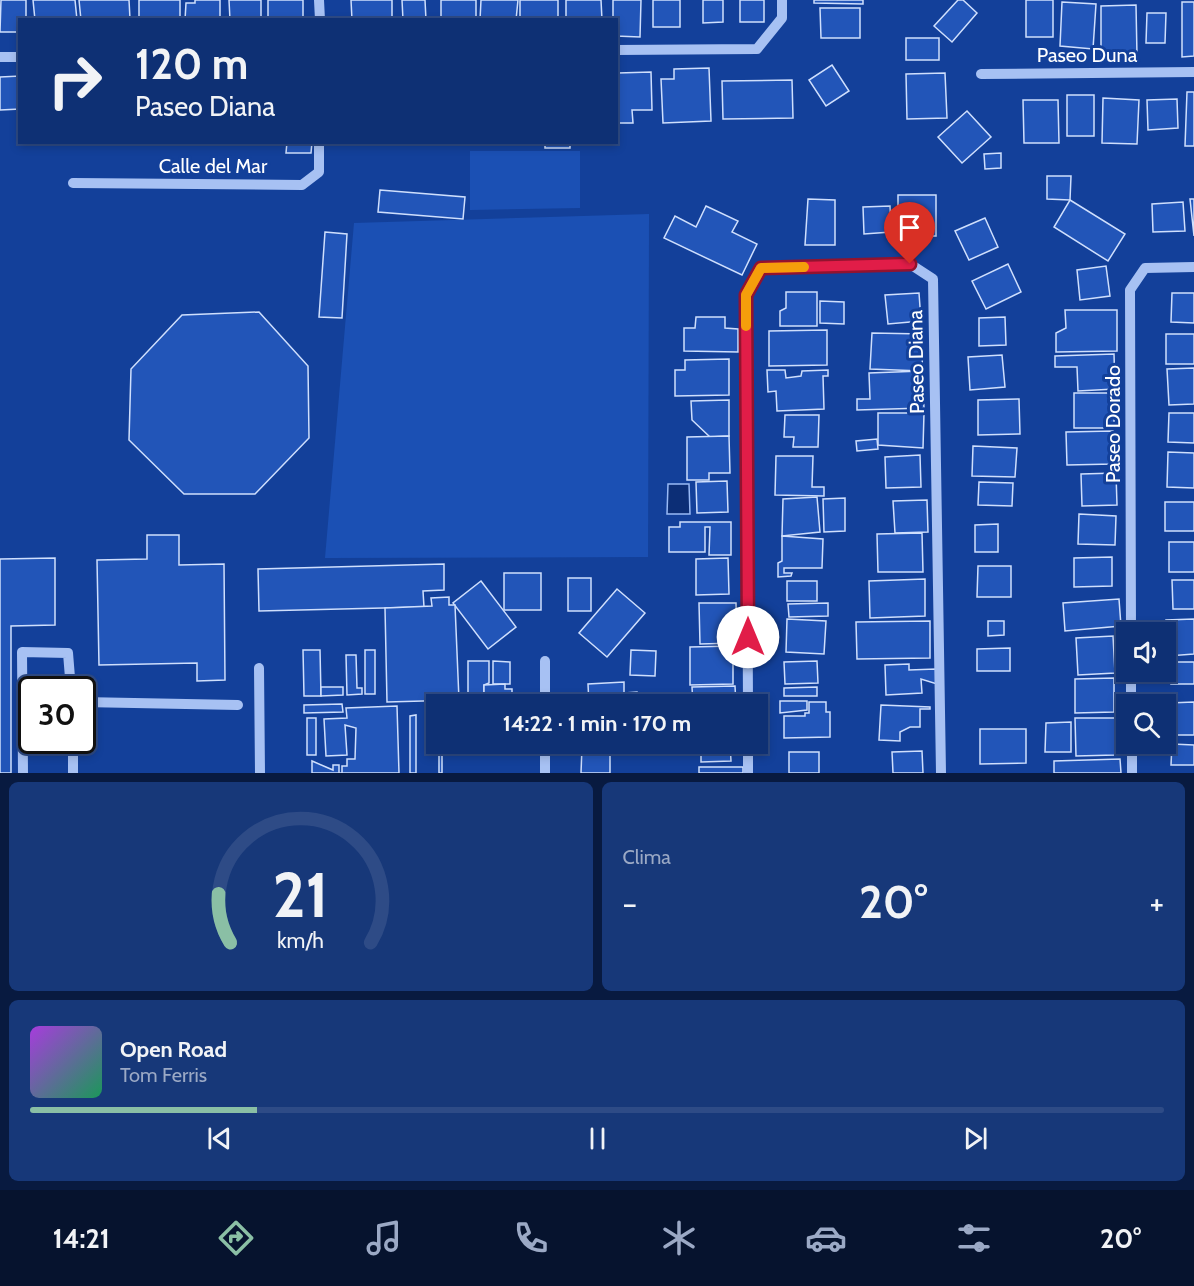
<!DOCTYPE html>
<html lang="es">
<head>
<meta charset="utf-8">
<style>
	:root { --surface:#0e3074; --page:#173879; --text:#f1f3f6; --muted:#9ba9c5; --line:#2e4b86; --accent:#8abfa5 }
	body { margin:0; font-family:Cabin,sans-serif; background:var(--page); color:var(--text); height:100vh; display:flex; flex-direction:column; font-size:22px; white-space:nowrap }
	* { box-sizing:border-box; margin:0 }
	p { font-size:20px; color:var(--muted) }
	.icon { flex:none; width:33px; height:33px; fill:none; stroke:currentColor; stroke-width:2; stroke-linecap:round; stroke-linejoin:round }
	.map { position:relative; height:773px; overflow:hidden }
	.drawer { display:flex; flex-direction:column; gap:9px; padding:9px; background:#081a40; flex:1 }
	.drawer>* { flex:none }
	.guide { position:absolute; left:18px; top:18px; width:600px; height:126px; border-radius:0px; box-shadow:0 3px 9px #0003,0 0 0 2px var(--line); background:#0e3074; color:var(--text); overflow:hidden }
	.buttons { position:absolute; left:1116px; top:622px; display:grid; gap:12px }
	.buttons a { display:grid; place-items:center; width:60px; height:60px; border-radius:0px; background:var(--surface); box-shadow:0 3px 9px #0003,0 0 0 2px var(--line); font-size:30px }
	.speed { position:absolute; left:18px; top:676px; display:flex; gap:12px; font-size:30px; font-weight:700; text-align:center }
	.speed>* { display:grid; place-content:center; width:78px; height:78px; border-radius:50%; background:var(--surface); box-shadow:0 3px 9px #0003,0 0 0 2px var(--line); line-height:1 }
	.speed .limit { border:3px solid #111; border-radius:9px; background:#fff; color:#111 }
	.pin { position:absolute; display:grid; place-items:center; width:51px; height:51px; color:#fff; margin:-62px -26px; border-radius:50% 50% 50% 0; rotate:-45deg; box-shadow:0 0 6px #0007 }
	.pin .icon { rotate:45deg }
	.me { position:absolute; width:66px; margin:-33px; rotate:0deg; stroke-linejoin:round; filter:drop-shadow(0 0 4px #0008) }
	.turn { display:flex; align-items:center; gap:21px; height:126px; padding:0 18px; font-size:27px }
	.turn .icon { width:78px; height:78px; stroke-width:2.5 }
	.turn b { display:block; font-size:42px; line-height:51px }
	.big { font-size:45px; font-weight:800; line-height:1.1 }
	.drawer .widget { flex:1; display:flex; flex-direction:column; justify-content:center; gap:9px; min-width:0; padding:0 21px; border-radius:9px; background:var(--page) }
	.drawer .dial { align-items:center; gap:0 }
	.dial svg { height:156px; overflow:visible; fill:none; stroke:var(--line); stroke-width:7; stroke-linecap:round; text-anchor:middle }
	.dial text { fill:var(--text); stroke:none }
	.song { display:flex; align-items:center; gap:18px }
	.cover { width:72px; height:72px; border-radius:9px; background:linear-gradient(135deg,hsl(280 70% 55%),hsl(150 70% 35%)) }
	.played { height:6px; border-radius:3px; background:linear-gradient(90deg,var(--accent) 20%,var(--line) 20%) }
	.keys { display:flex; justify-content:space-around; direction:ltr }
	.heat { display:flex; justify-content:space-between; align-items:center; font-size:33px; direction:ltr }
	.drawer .tiles { flex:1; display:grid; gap:9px; grid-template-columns:1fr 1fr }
	.widget:last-child { grid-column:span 2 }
	.trip { position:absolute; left:426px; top:694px; width:342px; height:60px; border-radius:0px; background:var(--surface); box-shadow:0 3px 9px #0003,0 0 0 2px var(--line); font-weight:800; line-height:60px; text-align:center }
	.tabs { display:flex; height:96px; justify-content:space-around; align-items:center; background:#06132e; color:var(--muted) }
	.tabs .icon { width:42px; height:42px }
	.tabs .on { color:var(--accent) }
	.tabs b { font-size:27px; color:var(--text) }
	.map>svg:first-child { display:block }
</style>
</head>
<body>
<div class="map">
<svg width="1194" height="773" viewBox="0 0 1194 773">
	<rect width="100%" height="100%" fill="#13409a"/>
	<g fill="#1b50b4">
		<polygon points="470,151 580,151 580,208 470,210"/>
		<polygon points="649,214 648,557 325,558 354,223"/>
	</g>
	<polygon fill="#0c2e76" stroke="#99baf6" stroke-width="1.5" points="668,484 689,484 690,514 667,514"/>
	<g fill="#2255b8" stroke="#cfdffd" stroke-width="1.5">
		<polygon points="1,0 26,0 26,20 20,20 20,32 0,32"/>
		<polygon points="33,0 75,0 77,20 35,20"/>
		<polygon points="79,0 129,0 130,19 81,20"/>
		<rect x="139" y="0" width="41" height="20"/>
		<polygon points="195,0 220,0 220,20 185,20 186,3 195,3"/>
		<polygon points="229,0 261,0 261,20 230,20"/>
		<rect x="268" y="0" width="35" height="20"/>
		<polygon points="351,0 392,0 392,20 352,20"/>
		<polygon points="402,0 425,0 426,20 403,20"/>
		<rect x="441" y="0" width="35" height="20"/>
		<polygon points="481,0 518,0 516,20 480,20"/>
		<rect x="520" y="0" width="38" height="20"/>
		<polygon points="566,0 601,0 602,20 566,20"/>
		<polygon points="613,0 641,0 640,37 616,36 616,20 613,20"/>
		<rect x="653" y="0" width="27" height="27"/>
		<polygon points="703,0 723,0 723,22 703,23"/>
		<rect x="740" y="0" width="24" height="22"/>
		<polygon points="814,0 863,0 863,4 814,3"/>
		<polygon points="958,0 963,0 977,13 952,42 934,26"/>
		<rect x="1026" y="0" width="27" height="37"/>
		<polygon points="1062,2 1096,4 1093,49 1060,46"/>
		<polygon points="1182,2 1194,2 1194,56 1182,57"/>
		<polygon points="1136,5 1137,56 1101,57 1101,6"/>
		<polygon points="820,8 860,8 860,38 821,38"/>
		<polygon points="1147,13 1166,13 1165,43 1146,43"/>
		<rect x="906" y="38" width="33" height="22"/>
		<polygon points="832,65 849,91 826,106 809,80"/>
		<polygon points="709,68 711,121 663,123 661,79 674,79 674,69"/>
		<polygon points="651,72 652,110 632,110 633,123 618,123 618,73"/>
		<polygon points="945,73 947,118 907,119 906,74"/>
		<polygon points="20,76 20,109 0,110 0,77"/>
		<polygon points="792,80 793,118 723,119 722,81"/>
		<polygon points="1187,92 1194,92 1194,146 1185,146"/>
		<rect x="1067" y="95" width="27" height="41"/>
		<polygon points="1103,98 1139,100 1137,144 1102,143"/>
		<polygon points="1177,99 1178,128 1148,130 1147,100"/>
		<polygon points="1023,100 1058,100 1059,143 1024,143"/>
		<polygon points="967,111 991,137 962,163 938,137"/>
		<polygon points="287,142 312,142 311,153 286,153"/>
		<rect x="545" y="142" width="25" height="6"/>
		<polygon points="1001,153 1001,168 985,169 984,154"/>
		<polygon points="1047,176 1071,176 1070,200 1047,199"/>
		<polygon points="380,190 465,197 463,219 378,212"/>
		<polygon points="898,195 936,195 936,236 915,236 915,217 898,217"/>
		<polygon points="808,199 835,200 835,245 805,245"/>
		<polygon points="1190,199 1194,199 1194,236"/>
		<polygon points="1070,200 1125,234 1108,261 1054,227"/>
		<polygon points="1183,202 1185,231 1153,232 1152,204"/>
		<polygon points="706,206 738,221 732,232 757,244 742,275 664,238 675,216 696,227"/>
		<polygon points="890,206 891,232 864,234 863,207"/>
		<polygon points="985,218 998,247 969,260 955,231"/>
		<polygon points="325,232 347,234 342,318 319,317"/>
		<polygon points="1008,264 1021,292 986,309 972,281"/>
		<polygon points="1106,266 1110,296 1080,300 1077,270"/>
		<polygon points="786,292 817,292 817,326 780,326 780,311 786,308"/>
		<polygon points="919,293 921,321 888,324 885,295"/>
		<polygon points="1172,293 1194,293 1194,323 1171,322"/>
		<polygon points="820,301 844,302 844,324 820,323"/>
		<polygon points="1065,310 1117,310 1117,351 1056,352 1056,333 1066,328"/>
		<polygon points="259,312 308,366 309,438 255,494 184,494 129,440 131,369 182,315"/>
		<polygon points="696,317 725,317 725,328 738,329 738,352 684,351 684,328 695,328"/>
		<polygon points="1005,317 1006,345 979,346 979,318"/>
		<polygon points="827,330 827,365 769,366 769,331"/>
		<polygon points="872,333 923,334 922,371 870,369"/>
		<rect x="1166" y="334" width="28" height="30"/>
		<polygon points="1114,354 1115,389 1078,391 1077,367 1055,367 1055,356"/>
		<polygon points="1002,355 1005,387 970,390 968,357"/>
		<polygon points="729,359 729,395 675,396 675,370 685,370 685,360"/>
		<polygon points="1194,368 1194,404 1169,405 1167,369"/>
		<polygon points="767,370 785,370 786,378 801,376 802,371 828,370 828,376 823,376 824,409 777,411 776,391 768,392"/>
		<polygon points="922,371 924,408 857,410 857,399 870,399 869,373"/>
		<rect x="1074" y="393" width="40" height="35"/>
		<polygon points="1019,399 1020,434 978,435 978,400"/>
		<polygon points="729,400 729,436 710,437 692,420 691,401"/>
		<polygon points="878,413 924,413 923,448 878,445"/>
		<polygon points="1169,413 1194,413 1194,443 1168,442"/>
		<polygon points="785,415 819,415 818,447 793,447 794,437 784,437"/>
		<polygon points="1113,431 1113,464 1067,465 1066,432"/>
		<polygon points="729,436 730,473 709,473 709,480 687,480 687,437"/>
		<polygon points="877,439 878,449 857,451 856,441"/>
		<polygon points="973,446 1017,448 1015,477 972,476"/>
		<polygon points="1168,452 1194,453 1194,488 1167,487"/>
		<polygon points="920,455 921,487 886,488 885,457"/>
		<polygon points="776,456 813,456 812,487 824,487 824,496 775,495"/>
		<polygon points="1116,473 1117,505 1082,506 1081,474"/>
		<polygon points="727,481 728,512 697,513 696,482"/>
		<polygon points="979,482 1013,483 1012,506 978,505"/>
		<polygon points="817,497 820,532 782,536 783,499"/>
		<polygon points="845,498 845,531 824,532 823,499"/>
		<polygon points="927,500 928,532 895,533 893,501"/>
		<rect x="1165" y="502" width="29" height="29"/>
		<polygon points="1079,514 1116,516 1115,545 1078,544"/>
		<polygon points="680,522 731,522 731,555 709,555 710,527 705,527 705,552 669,552 669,527 680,527"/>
		<polygon points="998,524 998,552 975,552 975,525"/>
		<polygon points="922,533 923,572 878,572 877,534"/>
		<polygon points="147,535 179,535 179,565 224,564 225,680 197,681 197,663 99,665 97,560 147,559"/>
		<polygon points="782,536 823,539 822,568 784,568 784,573 792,573 791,576 778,577 778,563 782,561"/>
		<rect x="1169" y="542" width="25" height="30"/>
		<polygon points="1112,557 1112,586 1074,587 1074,558"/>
		<polygon points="55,558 55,625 11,626 11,773 0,773 0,559"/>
		<polygon points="728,558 729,594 696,595 696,559"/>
		<polygon points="444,564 444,590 423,591 424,607 259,611 258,569"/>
		<polygon points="978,566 1011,566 1011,597 977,597"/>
		<rect x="504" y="573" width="37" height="37"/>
		<rect x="568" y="578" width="23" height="33"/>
		<polygon points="925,579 925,616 870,618 869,581"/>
		<polygon points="1172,580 1194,580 1194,609 1173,609"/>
		<polygon points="481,581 516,627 488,649 453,603"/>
		<rect x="787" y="581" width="30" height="20"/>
		<polygon points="617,589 645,613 607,657 579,633"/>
		<polygon points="449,597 449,605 455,605 459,700 387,702 385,608 432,606 431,598"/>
		<polygon points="1119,599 1121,626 1065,631 1063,603"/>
		<polygon points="699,603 736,603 737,643 700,644"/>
		<polygon points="828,603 828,616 789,617 788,604"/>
		<polygon points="787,619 826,621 824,654 786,652"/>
		<polygon points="1194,619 1194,654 1168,656 1166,620"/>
		<polygon points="930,621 930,658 857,659 856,622"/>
		<polygon points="988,621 1004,621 1004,635 988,636"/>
		<polygon points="1113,636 1115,673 1078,675 1076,638"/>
		<polygon points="733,646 733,684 690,685 690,647"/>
		<polygon points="1010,648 1010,671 977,671 977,649"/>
		<polygon points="303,650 320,650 321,696 304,696"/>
		<rect x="365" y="650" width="10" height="44"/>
		<polygon points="631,650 656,651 655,676 630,675"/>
		<polygon points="346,655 356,655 357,688 362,688 362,694 347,695"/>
		<polygon points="468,661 489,661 489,683 484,685 484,703 491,705 468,705"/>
		<polygon points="493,661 510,662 510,684 493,684"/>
		<polygon points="817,661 818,683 785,684 784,662"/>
		<polygon points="1172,662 1194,662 1194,684 1171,684"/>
		<polygon points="909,664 909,670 936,669 937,684 921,679 922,693 886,695 885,665"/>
		<polygon points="1114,678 1114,712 1075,713 1075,679"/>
		<polygon points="624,682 624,693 637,692 638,705 589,705 588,684"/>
		<polygon points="505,684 505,689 512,689 512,694 506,694 506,698 522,698 522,705 484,703 484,685"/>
		<polygon points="735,686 736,705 693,705 692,687"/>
		<polygon points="321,687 343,687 343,695 321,696"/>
		<polygon points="817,687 817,696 784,696 784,688"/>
		<polygon points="780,701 807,701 807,710 780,713"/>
		<polygon points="809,702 826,702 826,712 830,712 830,737 784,738 784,716 805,716 805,713 809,713"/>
		<polygon points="1194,702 1194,735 1170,735 1169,703"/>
		<polygon points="342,704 343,712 304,713 304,705"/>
		<polygon points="881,705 930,707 930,709 920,709 920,727 910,727 900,732 900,741 879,740"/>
		<polygon points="397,706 399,773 312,773 312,761 333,770 333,765 339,765 339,773 342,773 342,766 347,766 347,759 355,759 356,728 345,725 347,755 326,756 324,719 347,718 346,708"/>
		<polygon points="416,715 416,773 410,773 410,716"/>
		<rect x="307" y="718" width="9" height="37"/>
		<polygon points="1075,718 1123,718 1123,731 1115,731 1115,755 1076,756"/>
		<polygon points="1071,722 1071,752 1045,752 1046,723"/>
		<polygon points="980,729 1026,729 1026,763 980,764"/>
		<rect x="439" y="744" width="3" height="29"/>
		<polygon points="460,744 493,744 493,746 460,747"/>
		<rect x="493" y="744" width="27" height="2"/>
		<polygon points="589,744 602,744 601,748 610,751 610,773 581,773 582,747 588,747"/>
		<polygon points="701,744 730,744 731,761 701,762"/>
		<polygon points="1172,744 1194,745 1194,765 1171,765"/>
		<polygon points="922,751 923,773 893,773 892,752"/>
		<rect x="789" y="752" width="30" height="21"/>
		<polygon points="1120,759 1121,773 1054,773 1054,761"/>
		<rect x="699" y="767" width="44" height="6"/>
	</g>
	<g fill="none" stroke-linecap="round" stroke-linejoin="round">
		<g stroke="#a7c1f3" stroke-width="10">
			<polyline points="319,0 320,20"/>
			<polyline points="616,50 757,49 782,18 782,0"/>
			<polyline points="0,57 20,57"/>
			<polyline points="981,74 1194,72"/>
			<polyline points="73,183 302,185 319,172 319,142"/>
			<polyline points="1131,633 1130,290 1145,268 1194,267"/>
			<polyline points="545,661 545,705"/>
			<polyline points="259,668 260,773"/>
			<polyline points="1131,672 1131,705"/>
			<polyline points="82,702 238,705"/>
			<polyline points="748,705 746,295 761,268 910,264 933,279 941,773"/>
			<polyline points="73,741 73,773"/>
			<polyline points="545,744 545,773"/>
			<polyline points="748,744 748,773"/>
			<polyline points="1132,744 1132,773"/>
			<polyline points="23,773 22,652 68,653 71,690"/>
		</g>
	</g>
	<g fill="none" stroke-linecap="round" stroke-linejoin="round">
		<defs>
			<polyline id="route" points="748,637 746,295 761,268 910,264"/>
		</defs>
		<use href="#route" stroke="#92132f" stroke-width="15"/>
		<use href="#route" stroke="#e11d48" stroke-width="10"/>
		<polyline stroke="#f59e0b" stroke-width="10" points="746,326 746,295 761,268 804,267"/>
	</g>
	<g text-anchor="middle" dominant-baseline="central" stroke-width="6" stroke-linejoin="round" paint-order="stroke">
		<g font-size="20" fill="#fff" stroke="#13409a">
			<text x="1087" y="55">Paseo Duna</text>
			<text x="213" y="166">Calle del Mar</text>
			<text transform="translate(916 362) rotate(-91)">Paseo Diana</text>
			<text transform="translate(1113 424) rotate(-90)">Paseo Dorado</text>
		</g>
	</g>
</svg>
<div class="buttons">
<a><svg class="icon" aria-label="sound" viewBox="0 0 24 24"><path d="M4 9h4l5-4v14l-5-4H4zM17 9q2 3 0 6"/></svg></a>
<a><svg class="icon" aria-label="search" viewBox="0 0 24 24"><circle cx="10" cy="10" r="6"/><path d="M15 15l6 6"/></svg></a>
</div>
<div class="speed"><div class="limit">30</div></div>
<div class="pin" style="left:910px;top:264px;background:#d93025"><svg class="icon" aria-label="arrive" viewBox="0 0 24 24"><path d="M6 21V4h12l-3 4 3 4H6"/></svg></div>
<svg class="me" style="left:748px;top:637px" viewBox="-20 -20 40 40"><circle r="19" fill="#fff"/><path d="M0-13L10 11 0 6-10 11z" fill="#e11d48"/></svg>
<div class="trip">14:22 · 1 min · 170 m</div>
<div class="guide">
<div class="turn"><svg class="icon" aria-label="right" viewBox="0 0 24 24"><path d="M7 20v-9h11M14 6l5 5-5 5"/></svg><div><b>120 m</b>Paseo Diana</div></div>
</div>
</div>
<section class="drawer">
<div class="tiles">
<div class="widget dial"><svg viewBox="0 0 100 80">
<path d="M14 69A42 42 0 1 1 86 69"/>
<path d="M14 69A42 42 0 0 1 8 44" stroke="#8abfa5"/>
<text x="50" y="56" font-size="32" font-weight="700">21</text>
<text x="50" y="72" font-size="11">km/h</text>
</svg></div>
<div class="widget"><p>Clima</p>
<div class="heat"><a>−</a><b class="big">20°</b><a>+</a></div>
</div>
<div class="widget">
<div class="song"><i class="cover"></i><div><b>Open Road</b><p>Tom Ferris</p></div></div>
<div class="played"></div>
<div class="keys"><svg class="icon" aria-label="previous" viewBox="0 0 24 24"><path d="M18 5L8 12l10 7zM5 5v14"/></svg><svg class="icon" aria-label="pause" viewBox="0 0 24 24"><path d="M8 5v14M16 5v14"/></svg><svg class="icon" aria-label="next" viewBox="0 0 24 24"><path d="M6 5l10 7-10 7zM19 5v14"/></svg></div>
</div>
</div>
</section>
<nav class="tabs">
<b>14:21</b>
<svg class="icon on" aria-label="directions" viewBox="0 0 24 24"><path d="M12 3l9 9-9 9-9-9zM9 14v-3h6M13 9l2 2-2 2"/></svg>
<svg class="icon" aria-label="music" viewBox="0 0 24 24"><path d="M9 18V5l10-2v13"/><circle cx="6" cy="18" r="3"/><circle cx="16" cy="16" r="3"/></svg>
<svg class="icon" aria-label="phone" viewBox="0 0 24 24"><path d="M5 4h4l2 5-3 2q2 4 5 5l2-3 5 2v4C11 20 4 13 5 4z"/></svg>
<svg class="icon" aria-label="climate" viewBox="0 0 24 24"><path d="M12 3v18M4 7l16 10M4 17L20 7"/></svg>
<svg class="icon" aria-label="car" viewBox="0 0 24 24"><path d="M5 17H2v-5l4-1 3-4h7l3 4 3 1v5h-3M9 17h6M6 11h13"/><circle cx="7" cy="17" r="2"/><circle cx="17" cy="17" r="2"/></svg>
<svg class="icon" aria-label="filters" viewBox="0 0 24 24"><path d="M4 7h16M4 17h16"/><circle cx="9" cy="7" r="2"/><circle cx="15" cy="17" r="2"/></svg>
<b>20°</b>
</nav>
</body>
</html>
